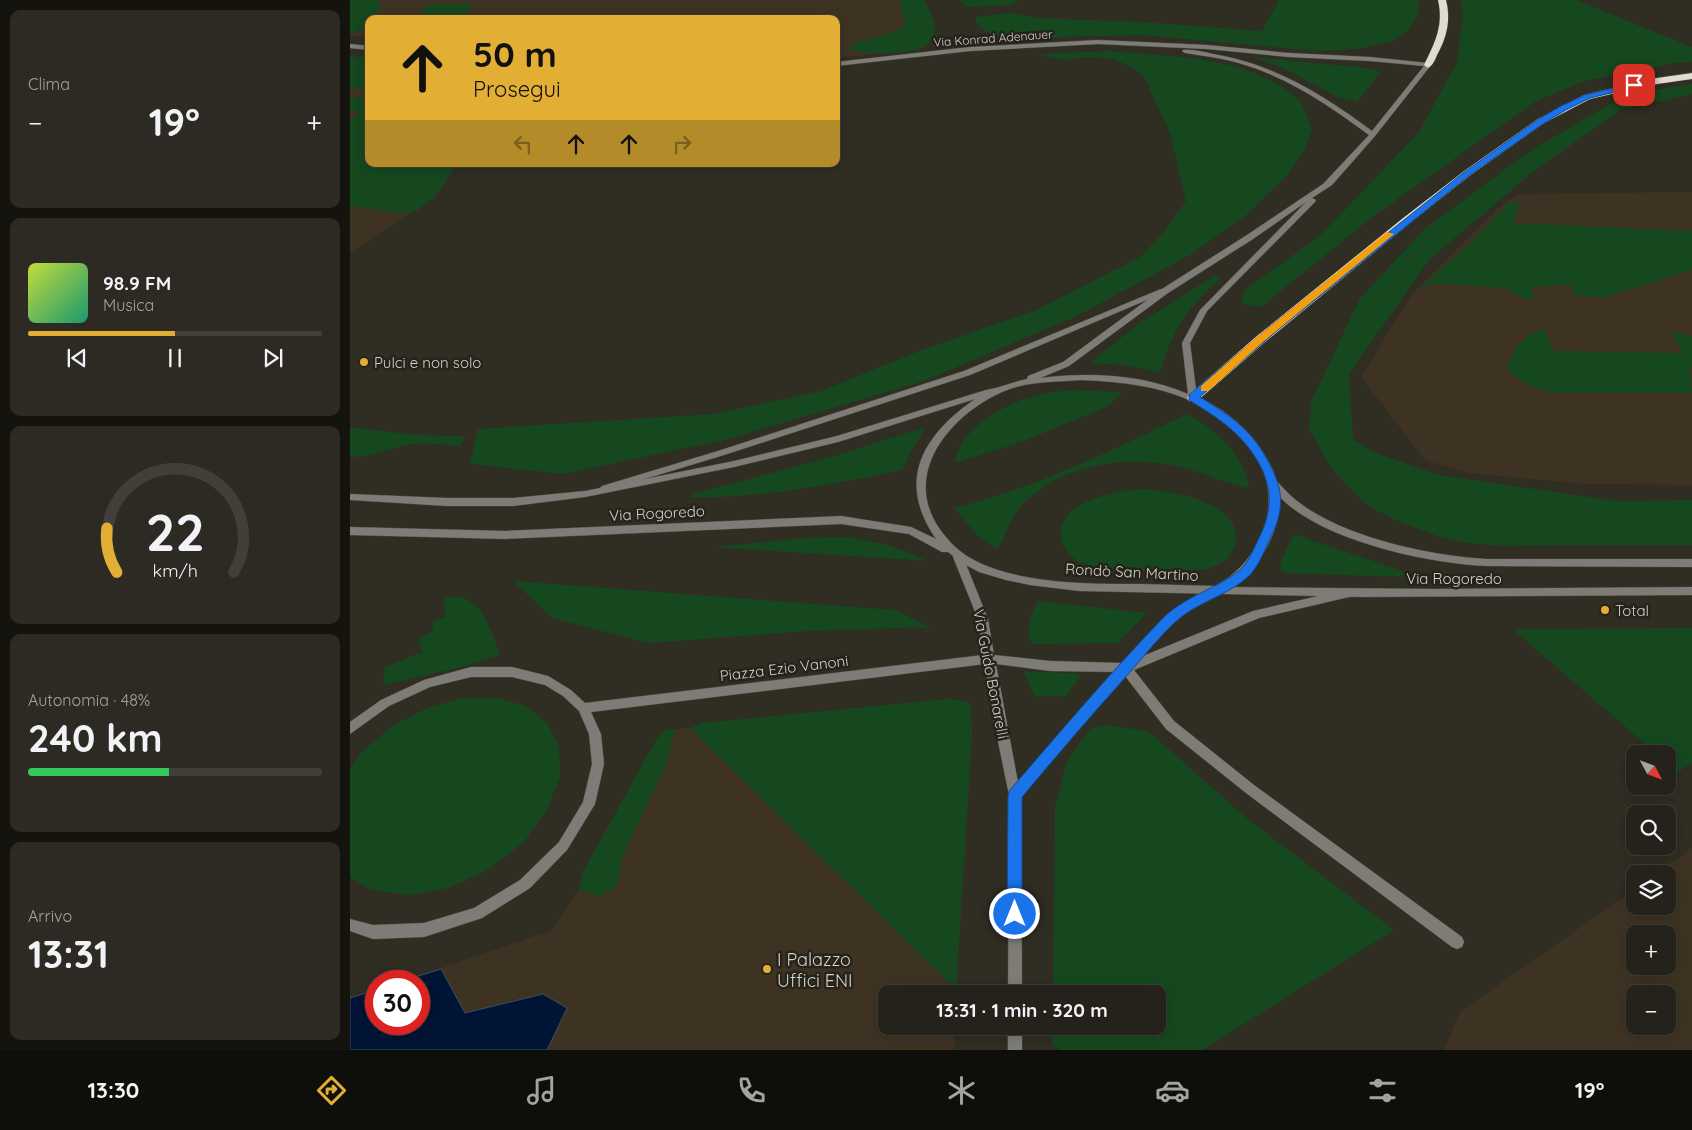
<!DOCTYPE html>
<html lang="it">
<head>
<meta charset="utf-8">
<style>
	:root { --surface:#24221a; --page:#2c2a23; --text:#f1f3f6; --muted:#a3a4a2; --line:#413f39; --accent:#e2ae34 }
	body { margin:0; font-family:Quicksand,sans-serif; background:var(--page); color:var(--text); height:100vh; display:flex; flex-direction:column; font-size:19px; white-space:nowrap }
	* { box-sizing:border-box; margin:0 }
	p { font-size:16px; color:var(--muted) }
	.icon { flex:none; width:28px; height:28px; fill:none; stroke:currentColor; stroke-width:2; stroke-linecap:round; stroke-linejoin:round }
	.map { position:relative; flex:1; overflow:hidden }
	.side { display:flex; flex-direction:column; gap:10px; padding:10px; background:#14130e; width:350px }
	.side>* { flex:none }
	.guide { position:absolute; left:15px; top:15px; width:475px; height:152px; border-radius:10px; box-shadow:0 2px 12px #0003,0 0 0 1px var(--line); background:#e2ae34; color:#111; overflow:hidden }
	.needle { width:32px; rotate:131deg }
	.controls { position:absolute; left:1276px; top:745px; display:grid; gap:10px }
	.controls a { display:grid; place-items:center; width:50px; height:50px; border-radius:10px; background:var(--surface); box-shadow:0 2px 12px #0003,0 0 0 1px var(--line); font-size:25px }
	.speed { position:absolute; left:15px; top:970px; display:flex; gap:10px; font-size:25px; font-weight:700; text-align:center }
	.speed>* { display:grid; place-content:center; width:65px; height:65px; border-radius:50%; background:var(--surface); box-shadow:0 2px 12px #0003,0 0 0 1px var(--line); line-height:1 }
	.speed .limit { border:8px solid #d22; background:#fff; color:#111 }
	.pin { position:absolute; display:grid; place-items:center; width:42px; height:42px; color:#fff; margin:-21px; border-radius:10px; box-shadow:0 2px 8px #0006 }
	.me { position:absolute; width:55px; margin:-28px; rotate:0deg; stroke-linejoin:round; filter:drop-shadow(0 0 4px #0008) }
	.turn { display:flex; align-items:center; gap:18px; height:105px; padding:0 25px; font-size:22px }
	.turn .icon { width:65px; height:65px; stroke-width:2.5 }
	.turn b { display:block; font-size:35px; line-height:42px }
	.lanes { display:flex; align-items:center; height:48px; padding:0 25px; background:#0003; justify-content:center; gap:25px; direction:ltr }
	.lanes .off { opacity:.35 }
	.big { font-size:38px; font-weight:800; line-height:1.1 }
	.side .tile { flex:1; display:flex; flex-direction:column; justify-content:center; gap:8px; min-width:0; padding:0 18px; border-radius:10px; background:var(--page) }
	.side .dial { align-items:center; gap:0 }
	.dial svg { height:130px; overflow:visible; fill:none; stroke:var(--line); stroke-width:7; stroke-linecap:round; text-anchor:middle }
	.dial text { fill:var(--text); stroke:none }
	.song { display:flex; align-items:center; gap:15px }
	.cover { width:60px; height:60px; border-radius:8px; background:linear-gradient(135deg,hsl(70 70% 55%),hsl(160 70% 35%)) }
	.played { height:5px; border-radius:2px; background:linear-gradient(90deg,var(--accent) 50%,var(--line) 50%) }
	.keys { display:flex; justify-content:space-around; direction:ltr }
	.heat { display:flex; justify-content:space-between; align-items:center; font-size:28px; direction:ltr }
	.charge { height:8px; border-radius:4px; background:linear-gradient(90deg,#34c759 48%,var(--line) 0) }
	.trip { position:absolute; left:528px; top:985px; width:288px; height:50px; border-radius:10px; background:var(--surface); box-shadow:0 2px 12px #0003,0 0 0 1px var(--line); font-weight:800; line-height:50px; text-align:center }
	.menu { display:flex; height:80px; justify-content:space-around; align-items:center; background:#0e0e0a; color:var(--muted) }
	.menu .icon { width:35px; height:35px }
	.menu .current { color:var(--accent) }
	.menu b { font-size:22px; color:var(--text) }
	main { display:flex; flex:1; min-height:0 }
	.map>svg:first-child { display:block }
</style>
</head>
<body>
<main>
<section class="side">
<div class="tile"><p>Clima</p>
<div class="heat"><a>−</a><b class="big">19°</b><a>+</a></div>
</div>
<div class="tile">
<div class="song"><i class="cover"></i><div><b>98.9 FM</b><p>Musica</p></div></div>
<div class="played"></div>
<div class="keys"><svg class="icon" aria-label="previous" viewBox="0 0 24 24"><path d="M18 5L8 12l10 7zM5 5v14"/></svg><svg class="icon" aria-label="pause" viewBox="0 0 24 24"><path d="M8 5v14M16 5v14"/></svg><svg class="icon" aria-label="next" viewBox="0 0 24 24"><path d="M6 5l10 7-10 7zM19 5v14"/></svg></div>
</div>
<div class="tile dial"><svg viewBox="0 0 100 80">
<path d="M14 69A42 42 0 1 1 86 69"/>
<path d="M14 69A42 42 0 0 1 8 42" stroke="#e2ae34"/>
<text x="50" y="56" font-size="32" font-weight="700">22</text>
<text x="50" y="72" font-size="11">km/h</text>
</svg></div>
<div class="tile"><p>Autonomia · 48%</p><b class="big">240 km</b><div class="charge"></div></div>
<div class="tile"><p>Arrivo</p><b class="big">13:31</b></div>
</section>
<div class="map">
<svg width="1342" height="1050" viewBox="0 0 1342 1050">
	<rect width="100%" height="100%" fill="#302d23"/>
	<g fill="#3e3323" fill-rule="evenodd">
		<polygon points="0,0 574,0 585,22 583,38 576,47 563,50 486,58 486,19 19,19 19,38 0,35"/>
		<polygon points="0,56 19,58 19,164 106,164 84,198 0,253"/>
		<polygon points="1342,192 1342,485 1235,484 1118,473 1075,460 1011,377 1062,294 1155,202 1171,194"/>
		<polygon points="598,699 620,702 622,733 606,994 536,994 536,1026 605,1026 604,1050 0,1050 0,998 26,990 26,1024 69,1024 69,981 53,981 202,930 229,890 233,872 306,740 315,730 340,728 353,723"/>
		<path d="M1342,848V1050H1094L1110,1012L1285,889V906H1318V874H1306ZM1285,934H1318V966H1285ZM1285,994H1318V1026H1285Z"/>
	</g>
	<g fill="#15481f">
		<polygon points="0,0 24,0 32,3 27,12 26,19 19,19 19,29 0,33"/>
		<path d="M552,0H574C580,12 588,23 584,36C577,58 519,54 501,50L499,48L507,42L542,33L555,25L550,2Z"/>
		<polygon points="610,0 671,0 658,5 616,7"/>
		<path d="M929,0H1069L1068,15L1058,30L1040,42L1007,49L968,51L791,35L668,38C651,37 637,36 626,22V17L660,13L687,18L792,22L912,31Z"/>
		<polygon points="1111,0 1226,0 1342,47 1342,62 1324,63 1235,81 1186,101 1025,215 911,307 895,305 891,300 895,290 972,234 1069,132 1107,62 1113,15"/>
		<polygon points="78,4 123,4 112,19 69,19"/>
		<path d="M760,51C823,57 896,55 947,98C954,104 958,120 962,129L954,151L938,175L895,216L840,255L727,316L574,381L379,439L213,474L120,464L128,429L363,414L471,391L567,352L686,310L790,257L813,233L836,201L820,133L794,77L778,65L762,59L738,57L715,60L685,54Z"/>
		<polygon points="0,56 19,58 19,90 0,87"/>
		<polygon points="903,57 1018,68 1031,72 1007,102 988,97 935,69"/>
		<polygon points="1342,84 1342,94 1271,110 1185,170 1079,260 999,374 1003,440 1026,453 1089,475 1267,501 1342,500 1342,545 1149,546 1118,543 1090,537 1048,521 1026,510 1010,499 982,469 959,429 961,402 1010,298 1076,228 1180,151 1260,104 1292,92"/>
		<polygon points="0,97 19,98 19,164 106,164 84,198 66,211 52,213 0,206 0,120 10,112 0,110"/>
		<polygon points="1170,202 1163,223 1342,231 1342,270 1252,298 1225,295 1221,285 1181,287 1184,299 1175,299 1155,288 1093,284 1082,284 1069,289 1127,237 1157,204"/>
		<path d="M866,275L871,278C841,302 820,333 811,371L807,372L775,365L740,363L789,323Z"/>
		<path d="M1194,329L1203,351L1332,353L1321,330L1342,337V367H1340L1342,393H1203C1185,389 1169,383 1157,368C1165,346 1171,337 1194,329Z"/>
		<path d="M723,390L772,392L761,404L750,410L671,442L605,463C609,429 654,404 684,396C697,392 710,391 723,390Z"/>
		<path d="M837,414C864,428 894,454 899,486L897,488C876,483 856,474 835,468C784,455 723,461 682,496C674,502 667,510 662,519C656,529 655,541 646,549L628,536L604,508C686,488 761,451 837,414Z"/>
		<path d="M0,427L63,435L115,436L110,446C94,445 77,442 62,444C41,447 21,458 0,457Z"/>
		<path d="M572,428L574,430L562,450L552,470C482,485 414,497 342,498V494L478,458Z"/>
		<path d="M794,489C823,491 896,503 885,545C882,558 870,565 857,569C833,571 752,573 732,563C722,559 713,549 711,538C705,501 769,490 794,489Z"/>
		<path d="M943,534L1053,571L1054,577L935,573L931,571C928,557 941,547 943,534Z"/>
		<polygon points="499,537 538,545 579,561 362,547 454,538"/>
		<polygon points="163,581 545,610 580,627 459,631 299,643 202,618"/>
		<path d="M94,596C101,597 112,596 118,600C136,610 143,637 150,655L108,668L33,685L35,667L72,652L69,639L83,631V621L95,617Z"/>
		<path d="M688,601L797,613L768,643L682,644C675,627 680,616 688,601Z"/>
		<polygon points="1342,628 1342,763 1328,772 1318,762 1318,754 1307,754 1162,629"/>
		<polygon points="673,671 732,674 716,696 685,697"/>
		<polygon points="113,698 147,698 176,706 197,723 209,747 210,777 197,810 174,842 139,869 99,888 58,895 21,890 0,877 0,768 12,752 42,726 77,708"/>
		<polygon points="598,699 620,702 622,733 606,990 340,728 353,723"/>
		<polygon points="758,725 796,731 803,735 895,817 1044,930 852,1050 711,1050 702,1044 702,1026 806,1026 806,994 703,994 705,809 716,763 739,730 748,726"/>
		<polygon points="325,729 317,762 272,858 267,887 249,896 229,890 233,872 306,740 315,730"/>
	</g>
	<polygon fill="#001435" stroke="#3f4d62" points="91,969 115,1013 193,994 217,1008 197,1050 0,1050 0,998 26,990 26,1024 69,1024 69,981 53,981"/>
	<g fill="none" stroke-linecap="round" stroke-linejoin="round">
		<defs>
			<g id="minor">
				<polygon points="811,289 817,289 818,291 620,375 374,455 255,491 250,488 252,486 368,451 614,371"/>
				<path d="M608,553L612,554L613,557L638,619L644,655L700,661L773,663C800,633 827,599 867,586L871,587L872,590L871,593L844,607L824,622L793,656L903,611L999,589L1003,590L1004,593L1003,596L999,597L909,618L784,670L824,721L904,785L1112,937L1114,942L1112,947L1107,949L1102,947L896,793L816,729L775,676L735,720L671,797L672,994H658L659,795L643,717L635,664L241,712L251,734L254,764L245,804L217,850L180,888L132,918L74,937L23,939L0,931V919L23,925L74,923L124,908L170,880L209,842L233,802L242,764L239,734L229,711L213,696L195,685L162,677H121L80,687L39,706L0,734V722L31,700L74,680L121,667H162L198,676L221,690L235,703L633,655L628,619L603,557L604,554ZM646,664L700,671L765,672L668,782Z"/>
				<rect x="658" y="1026" width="14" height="24"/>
			</g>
			<g id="tertiary">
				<path d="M748,40L857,45L939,53L1020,57L1078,63L1081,65L1025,136L982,185L962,198L966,200L965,202L857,311L840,343L847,397C880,411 905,435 921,466C924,471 924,476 927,481C928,483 932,486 934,489C975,534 1077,556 1137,559H1342V567L1137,566C1079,564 969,540 929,496C932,531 909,568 881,587L1087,589L1342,587V595L1013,597L729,591L680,585L656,580L629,572L614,564L598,552H592L559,534L491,524L155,539L0,535V527L155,531L491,516L561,527L586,539C546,481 572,436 625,399L488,442L384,467L235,497L163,506H97L0,500V494L97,498H163L235,491L384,461L487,436L636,390C649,388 663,382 677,379L678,376L713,362L812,289L897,235L973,184L1019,135C980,106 939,78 892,64C873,58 854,56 835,53L832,51L833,50C843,49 854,52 863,54C924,64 974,95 1022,131L1074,66L1020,61L939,57L857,49L748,44L620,51L486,66V62L620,47ZM956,202L850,310L832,343L838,394C792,374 739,372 690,378L719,366L818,293L903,239ZM732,380C773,382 814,386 851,406C901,432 937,484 909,540C899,561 885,575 865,586C840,585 814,585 789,584C739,584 667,584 622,559C609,552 598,541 589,528C550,471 604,411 657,390C680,381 708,382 732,380Z"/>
				<polygon points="0,44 19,46 19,50 0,48"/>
			</g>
			<g id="trunk">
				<path d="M1088,0H1096C1101,20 1097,37 1087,55C1085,60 1083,65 1078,68L1074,65C1085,43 1094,25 1088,0Z"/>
				<polygon points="1342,73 1342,79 1300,85 1240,99 1194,123 1119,176 1060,223 915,342 847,401 839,401 837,398 839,395 907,336 1052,219 1113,172 1188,119 1234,95 1300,79"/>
			</g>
		</defs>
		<use href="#minor" stroke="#4d4b41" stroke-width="1"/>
		<use href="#tertiary" stroke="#4d4b41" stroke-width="1"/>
		<use href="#trunk" stroke="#4d4b41" stroke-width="1"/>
		<use href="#minor" fill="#7e7c77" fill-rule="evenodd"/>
		<use href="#tertiary" fill="#7e7c77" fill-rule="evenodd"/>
		<use href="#trunk" fill="#e1dbd0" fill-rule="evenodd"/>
	</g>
	<path fill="#1a73e8" stroke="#114b97" d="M1284,83L1287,85L1286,87L1240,98L1216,110L1194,123L1118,176L928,330L850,397C883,418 903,430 921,467C935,494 933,512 920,539C914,551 909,565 900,575C878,596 846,602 824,623C808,638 795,655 781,671C744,712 708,754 672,797V914L670,919L665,921L660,919L657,914L658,795L660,790C710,732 760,673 813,618C835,596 867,589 890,570C899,562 904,548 909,538C921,514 923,493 912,469C894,434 871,420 839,400V395L922,325L1113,173L1189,119L1211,106L1235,95Z"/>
	<polygon fill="#f59e0b" points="1037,232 1044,234 914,341 858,391 851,391 851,386 907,337"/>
	<g fill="#e2ae34" stroke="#26231a" stroke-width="2">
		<circle cx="14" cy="362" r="5"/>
		<circle cx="1255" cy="610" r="5"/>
		<circle cx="417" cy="969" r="5"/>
	</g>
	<g text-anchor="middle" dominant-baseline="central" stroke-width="5" stroke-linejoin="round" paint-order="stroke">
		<g font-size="12" fill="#d3d1cb" stroke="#26231a">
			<text transform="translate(643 38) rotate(-4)">Via Konrad Adenauer</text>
		</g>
		<g font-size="15" fill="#d3d1cb" stroke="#26231a" text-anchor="start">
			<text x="24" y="362">Pulci e non solo</text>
			<text x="1265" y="610">Total</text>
		</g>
		<g font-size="15" fill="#d3d1cb" stroke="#26231a">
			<text transform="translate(307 513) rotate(-3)">Via Rogoredo</text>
			<text transform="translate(782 572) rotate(3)">Rondò San Martino</text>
			<text x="1104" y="578">Via Rogoredo</text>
			<text transform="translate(434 668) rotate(-7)">Piazza Ezio Vanoni</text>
			<text transform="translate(641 674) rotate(79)">Via Guido Bonarelli</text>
		</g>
		<g font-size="18" fill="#d3d1cb" stroke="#26231a" text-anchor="start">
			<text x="427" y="959">I Palazzo<tspan x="427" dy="21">Uffici ENI</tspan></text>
		</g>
	</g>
</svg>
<div class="controls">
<a><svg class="needle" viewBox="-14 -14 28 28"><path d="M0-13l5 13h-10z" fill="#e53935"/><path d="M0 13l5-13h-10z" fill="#a3a4a2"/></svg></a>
<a><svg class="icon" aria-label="search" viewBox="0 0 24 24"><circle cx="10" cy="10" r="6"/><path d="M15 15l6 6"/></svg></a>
<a><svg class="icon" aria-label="layers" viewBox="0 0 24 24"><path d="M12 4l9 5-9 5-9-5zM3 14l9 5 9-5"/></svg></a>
<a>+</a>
<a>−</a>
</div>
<div class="speed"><div class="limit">30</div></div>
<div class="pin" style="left:1284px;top:85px;background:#d93025"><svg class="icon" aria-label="arrive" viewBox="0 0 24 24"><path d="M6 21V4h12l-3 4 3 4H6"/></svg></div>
<svg class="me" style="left:665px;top:914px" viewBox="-20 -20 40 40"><circle r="17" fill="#1a73e8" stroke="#fff" stroke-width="3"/><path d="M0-11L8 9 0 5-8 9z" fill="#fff"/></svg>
<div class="trip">13:31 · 1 min · 320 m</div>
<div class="guide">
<div class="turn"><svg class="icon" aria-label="ahead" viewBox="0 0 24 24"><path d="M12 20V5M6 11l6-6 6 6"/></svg><div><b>50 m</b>Prosegui</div></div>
<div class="lanes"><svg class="icon off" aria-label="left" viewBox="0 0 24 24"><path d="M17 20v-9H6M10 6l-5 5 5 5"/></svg><svg class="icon" aria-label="ahead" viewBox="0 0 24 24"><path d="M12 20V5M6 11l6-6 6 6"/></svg><svg class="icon" aria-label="ahead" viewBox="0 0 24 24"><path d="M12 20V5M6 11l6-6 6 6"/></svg><svg class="icon off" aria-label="right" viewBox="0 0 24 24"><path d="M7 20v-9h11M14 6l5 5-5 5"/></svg></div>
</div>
</div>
</main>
<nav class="menu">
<b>13:30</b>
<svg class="icon current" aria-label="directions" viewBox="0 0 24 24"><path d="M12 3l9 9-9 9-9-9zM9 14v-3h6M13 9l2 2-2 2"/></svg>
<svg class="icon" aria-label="music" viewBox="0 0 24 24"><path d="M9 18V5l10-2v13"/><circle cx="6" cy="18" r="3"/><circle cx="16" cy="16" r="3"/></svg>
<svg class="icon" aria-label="phone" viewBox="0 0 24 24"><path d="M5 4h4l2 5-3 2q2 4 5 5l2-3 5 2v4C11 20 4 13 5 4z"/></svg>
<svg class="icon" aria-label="climate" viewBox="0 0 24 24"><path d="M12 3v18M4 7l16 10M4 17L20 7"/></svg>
<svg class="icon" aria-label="car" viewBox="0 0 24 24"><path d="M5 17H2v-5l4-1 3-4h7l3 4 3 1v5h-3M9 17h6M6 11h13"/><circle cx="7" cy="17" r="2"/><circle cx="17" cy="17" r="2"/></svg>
<svg class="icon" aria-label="filters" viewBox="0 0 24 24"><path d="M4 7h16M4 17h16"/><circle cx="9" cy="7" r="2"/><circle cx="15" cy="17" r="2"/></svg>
<b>19°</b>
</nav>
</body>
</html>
